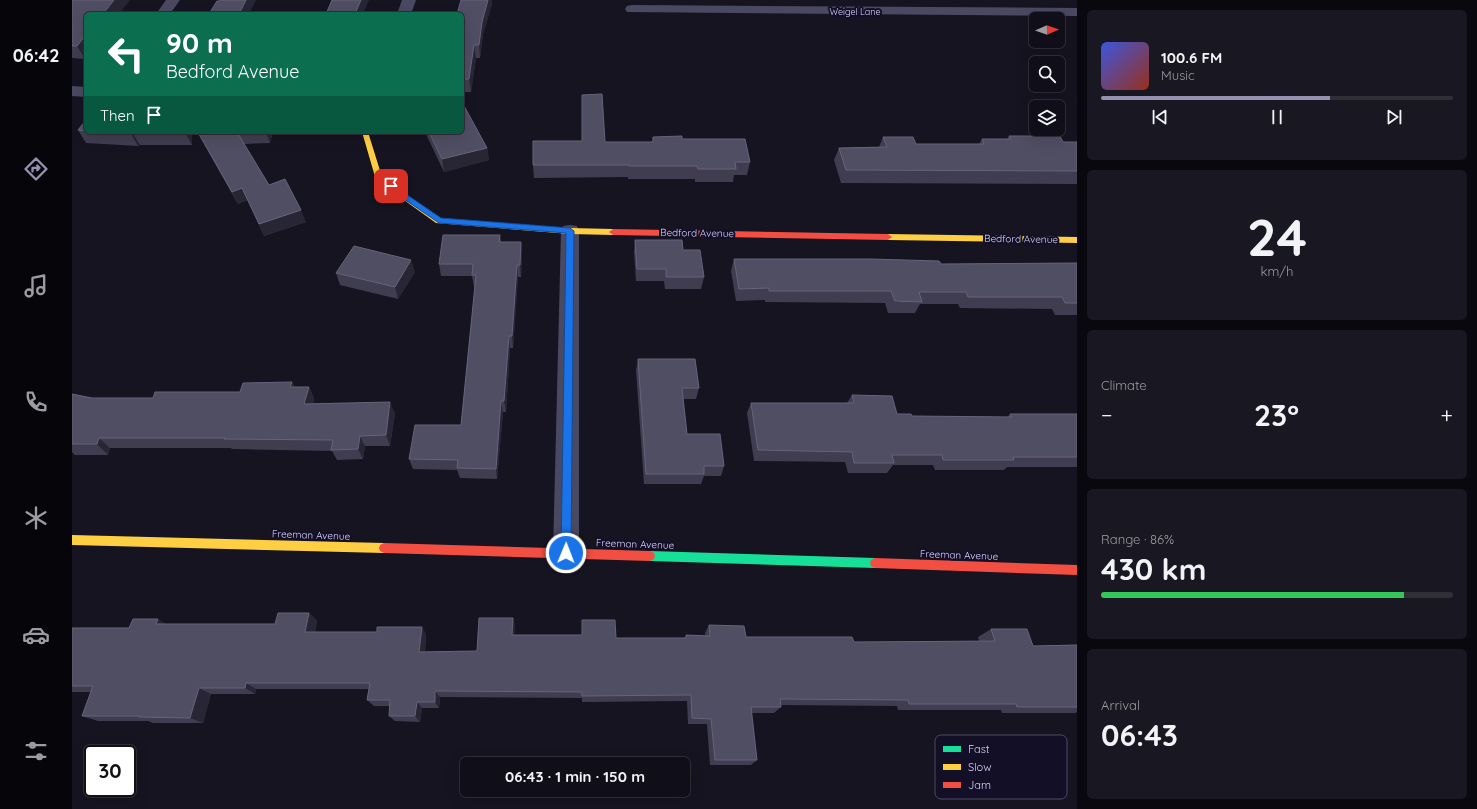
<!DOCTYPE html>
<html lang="en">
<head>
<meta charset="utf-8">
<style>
	:root { --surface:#100f19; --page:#191822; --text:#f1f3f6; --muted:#9c9ca2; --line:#302f38; --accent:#9591b1 }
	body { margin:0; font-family:Quicksand,sans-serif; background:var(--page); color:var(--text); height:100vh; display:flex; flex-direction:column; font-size:15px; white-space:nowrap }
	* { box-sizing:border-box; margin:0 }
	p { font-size:13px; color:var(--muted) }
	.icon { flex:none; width:22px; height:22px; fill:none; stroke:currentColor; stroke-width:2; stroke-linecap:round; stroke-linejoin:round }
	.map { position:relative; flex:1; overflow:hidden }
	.sheet { display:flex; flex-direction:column; gap:10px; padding:10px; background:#09080e; width:400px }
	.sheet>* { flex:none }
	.top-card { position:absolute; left:12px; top:12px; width:380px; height:122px; border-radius:6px; box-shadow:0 4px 16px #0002,0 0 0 1px var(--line); background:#0b6e4f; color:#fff; overflow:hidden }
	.needle { width:26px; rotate:88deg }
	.tools { position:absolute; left:957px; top:12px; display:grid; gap:8px }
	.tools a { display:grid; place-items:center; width:36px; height:36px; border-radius:6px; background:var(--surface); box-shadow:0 4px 16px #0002,0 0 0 1px var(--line); font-size:20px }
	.speed { position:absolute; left:12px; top:745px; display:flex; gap:8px; font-size:20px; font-weight:700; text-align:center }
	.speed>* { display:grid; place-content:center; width:52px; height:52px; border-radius:50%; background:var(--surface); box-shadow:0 4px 16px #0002,0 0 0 1px var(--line); line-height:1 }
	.speed .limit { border:2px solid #111; border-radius:6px; background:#fff; color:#111 }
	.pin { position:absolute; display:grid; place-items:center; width:34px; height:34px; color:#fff; margin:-17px; border-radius:8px; box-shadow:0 2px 6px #0006 }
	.me { position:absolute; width:44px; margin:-22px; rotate:1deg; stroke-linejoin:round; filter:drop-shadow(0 0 3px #0008) }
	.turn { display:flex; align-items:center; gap:14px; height:84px; padding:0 16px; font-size:18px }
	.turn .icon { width:52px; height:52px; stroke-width:2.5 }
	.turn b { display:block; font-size:28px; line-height:34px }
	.then { display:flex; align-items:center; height:38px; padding:0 16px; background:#0003; gap:8px; font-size:15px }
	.big { font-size:30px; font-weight:700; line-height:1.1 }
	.sheet .tile { flex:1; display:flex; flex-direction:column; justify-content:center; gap:6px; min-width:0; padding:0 14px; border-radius:6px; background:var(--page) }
	.sheet .dial { align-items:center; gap:0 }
	.dial b { font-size:52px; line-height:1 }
	.song { display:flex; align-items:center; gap:12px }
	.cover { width:48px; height:48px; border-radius:6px; background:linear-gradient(135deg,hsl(230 70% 55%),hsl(10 70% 35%)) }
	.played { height:4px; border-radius:2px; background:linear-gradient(90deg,var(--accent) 65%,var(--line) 65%) }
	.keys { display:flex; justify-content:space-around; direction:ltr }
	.heat { display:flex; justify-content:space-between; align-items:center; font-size:22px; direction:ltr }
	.charge { height:6px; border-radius:3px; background:linear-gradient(90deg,#34c759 86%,var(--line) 0) }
	.trip { position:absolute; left:388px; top:757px; width:230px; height:40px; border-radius:6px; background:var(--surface); box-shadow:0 4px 16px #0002,0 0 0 1px var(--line); font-weight:700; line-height:40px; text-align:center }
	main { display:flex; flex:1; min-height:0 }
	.tab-bar { display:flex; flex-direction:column; width:72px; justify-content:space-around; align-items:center; background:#06060a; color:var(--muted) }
	.tab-bar .icon { width:28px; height:28px }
	.tab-bar .on { color:var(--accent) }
	.tab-bar b { font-size:18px; color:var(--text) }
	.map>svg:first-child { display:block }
</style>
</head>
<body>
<main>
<nav class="tab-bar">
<b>06:42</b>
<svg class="icon on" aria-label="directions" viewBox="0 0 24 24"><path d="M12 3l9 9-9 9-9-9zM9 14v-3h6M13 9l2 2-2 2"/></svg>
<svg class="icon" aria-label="music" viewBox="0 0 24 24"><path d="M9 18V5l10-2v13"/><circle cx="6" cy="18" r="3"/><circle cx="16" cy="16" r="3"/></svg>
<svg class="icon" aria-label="phone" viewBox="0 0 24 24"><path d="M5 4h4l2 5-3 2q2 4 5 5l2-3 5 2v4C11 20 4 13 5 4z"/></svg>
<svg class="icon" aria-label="climate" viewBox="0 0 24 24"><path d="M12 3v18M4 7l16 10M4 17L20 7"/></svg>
<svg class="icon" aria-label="car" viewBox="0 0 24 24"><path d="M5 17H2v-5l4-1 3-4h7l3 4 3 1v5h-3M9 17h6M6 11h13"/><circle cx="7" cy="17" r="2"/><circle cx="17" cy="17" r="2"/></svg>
<svg class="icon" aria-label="filters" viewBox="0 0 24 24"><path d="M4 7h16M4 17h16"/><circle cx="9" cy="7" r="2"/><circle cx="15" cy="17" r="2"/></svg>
</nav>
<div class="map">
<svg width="1005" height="809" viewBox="0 0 1005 809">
	<rect width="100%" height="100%" fill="#161421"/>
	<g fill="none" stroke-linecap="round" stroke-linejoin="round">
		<g fill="#4a4962" fill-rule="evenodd">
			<polygon points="94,0 108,0 98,14 84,14"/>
			<polygon points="330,0 344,0 339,14 325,14"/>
			<polygon points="560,5 1005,8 1005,16 555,12 553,9 555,6"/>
			<polygon points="0,86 14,87 14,97 0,96"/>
			<polygon points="498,225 505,226 507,231 507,553 503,561 494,565 485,561 481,553 489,231 491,226"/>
		</g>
		<polygon fill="#16e098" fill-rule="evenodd" points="578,551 803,558 807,560 808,563 807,566 803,568 578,561 574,559 573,556 574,553"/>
		<g fill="#ffcf43" fill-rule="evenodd">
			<polygon points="290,132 296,132 310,177 369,219 498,228 541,229 545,232 541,235 498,234 364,223 304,180"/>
			<polygon points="816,234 1005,237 1005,243 816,240 812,237"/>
			<polygon points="0,535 312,543 316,545 317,548 316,551 312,553 0,545"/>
		</g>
		<g fill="#f24e42" fill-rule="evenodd">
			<polygon points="541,229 816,234 820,237 816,240 541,235 537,232"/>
			<polygon points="312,543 578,551 582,553 583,556 582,559 578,561 312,553 308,551 307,548 308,545"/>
			<polygon points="803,558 1005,565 1005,575 803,568 799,566 798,563 799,560"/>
		</g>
	</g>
	<g fill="#403d50">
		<polygon points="0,0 13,59 0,58"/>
		<polygon points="389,0 420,0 420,4 411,34 408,58 404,58 399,92 390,92"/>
		<polygon points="510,95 533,142 580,142 581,137 610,139 678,162 675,175 662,175 661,182 623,182 623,179 556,179 556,177 462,178 461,165 510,141"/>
		<polygon points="14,120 14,132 120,132 120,145 68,145 66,146 14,143 6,130"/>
		<polygon points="125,132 201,132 198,143 172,144 197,185 234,222 192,236 176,200 166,204"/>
		<polygon points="353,132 390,132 415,148 417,160 372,172"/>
		<polygon points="937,136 991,142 1005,142 1005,184 769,183 762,160 767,148 807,147 811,137 844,144 907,144 910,139 935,139"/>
		<polygon points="428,235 429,242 449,242 450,254 449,277 446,277 441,348 438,348 434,412 431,412 425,479 388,478 385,470 341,469 337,459 389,425 403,287 402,287 400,276 369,276 367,264"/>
		<polygon points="563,240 611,250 632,277 629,289 593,289 592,281 564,281 562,252"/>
		<polygon points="662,259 869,264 1005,263 1005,315 983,315 980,309 888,308 886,304 848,304 843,313 816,313 813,303 693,302 693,300 664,301 659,271"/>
		<polygon points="343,272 326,299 268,285 264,273"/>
		<polygon points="566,359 627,388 624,399 611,399 615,434 652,466 649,476 632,476 629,484 572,484 564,370"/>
		<polygon points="220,382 222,387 237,387 242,398 241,404 323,413 318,446 293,446 291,459 265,460 260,451 160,449 159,448 38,448 36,455 3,455 0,452 0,394 20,398 81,398 168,392"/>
		<polygon points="780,395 825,414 840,416 935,417 938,414 1005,414 1005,467 935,467 932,470 863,470 861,465 821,465 815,473 776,473 773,462 682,461 675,413 679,403 775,403"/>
		<polygon points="237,613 245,621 243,632 305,632 350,627 354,635 353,652 405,651 441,618 443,626 442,635 544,638 613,638 614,635 633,636 633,633 637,625 674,637 782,642 907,641 906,637 919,629 961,646 1005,645 1005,712 1003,713 930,713 929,710 826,710 825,706 709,705 709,707 702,713 679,713 685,760 679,765 638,765 635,724 616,724 615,701 510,702 510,698 368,697 367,708 350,708 348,722 323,721 317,716 318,706 302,706 295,700 297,689 184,689 183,694 139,694 131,723 81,723 76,721 26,721 10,716 19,692 0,692 0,628 57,628 94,624 203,624"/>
	</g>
	<g fill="#282635">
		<polygon points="42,0 58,0 47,14 31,14"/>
		<polygon points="174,0 184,0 177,14 167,14"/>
		<polygon points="289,0 297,0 291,14 283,14"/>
		<polygon points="416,0 420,0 420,4 411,34 408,58 407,45 410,22"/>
		<polygon points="14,35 14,57 13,59 5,46"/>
		<polygon points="402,45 404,58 399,92 397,79"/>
		<polygon points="60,132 68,145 66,146 59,134"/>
		<polygon points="113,132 120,132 120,145"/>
		<polygon points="194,132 201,132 198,143"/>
		<polygon points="415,148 417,160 372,172 370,159"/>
		<polygon points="170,188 176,200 166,204 160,192"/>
		<polygon points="229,210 234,222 192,236 187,224"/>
		<polygon points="449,242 450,254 449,277 448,265"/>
		<polygon points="339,260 343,272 326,299 323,287"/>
		<polygon points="445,265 446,277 441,348 440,336"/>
		<polygon points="437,336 438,348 434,412 432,401"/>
		<polygon points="220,382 226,394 218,387"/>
		<polygon points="237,387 242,398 238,415 232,404"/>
		<polygon points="429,401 431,412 425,479 424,469"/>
		<polygon points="318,402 323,413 318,446 314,435"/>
		<polygon points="288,436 293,446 291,459 286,449"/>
		<polygon points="27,438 38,448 36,455 25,444"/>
		<polygon points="237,613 245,621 242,640 233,632"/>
		<polygon points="441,618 443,626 442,643 440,635"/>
		<polygon points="86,619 99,627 84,624"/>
		<polygon points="350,627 354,635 352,659 347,652"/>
		<polygon points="174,683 184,689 183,694 173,688"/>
		<polygon points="127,688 139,694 131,723 118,718"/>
		<polygon points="363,691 368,697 367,708 363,702"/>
		<polygon points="345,702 350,708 348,722 343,716"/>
	</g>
	<g fill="#504e63" stroke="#66637b">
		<polygon points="0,0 42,0 31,14 14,14 14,35 5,46 0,46"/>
		<polygon points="148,0 174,0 167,14 137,14 145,1 148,1"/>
		<polygon points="260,0 289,0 283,14 254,14"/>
		<polygon points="389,0 416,0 410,22 407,45 402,45 397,79 390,79 390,14 385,14"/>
		<polygon points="530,94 533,142 581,142 581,137 610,136 610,139 673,139 678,162 663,162 664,169 626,169 625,166 557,166 557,165 461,165 461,141 510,141 510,95"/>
		<polygon points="390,102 415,148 370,159 357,132 390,132"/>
		<polygon points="14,120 14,131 6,130"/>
		<polygon points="32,132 60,132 59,134"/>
		<polygon points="126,132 165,132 197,185 213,179 229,210 187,224 170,188 160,192"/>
		<polygon points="937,136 988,136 991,142 1005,142 1005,171 774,170 767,148 815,147 811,137 841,137 844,144 912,144 910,139 939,139"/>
		<polygon points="371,235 428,235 427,242 449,242 448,265 445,265 440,336 437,336 432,401 429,401 424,469 385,468 386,460 337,459 343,425 389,425 404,275 400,275 401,264 367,264"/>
		<polygon points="563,240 610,240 611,250 628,250 632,277 594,277 594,269 565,269"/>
		<polygon points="282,246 339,260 323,287 264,273"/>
		<polygon points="662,259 799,259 867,261 869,264 1005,263 1005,303 993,303 990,297 896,297 894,292 847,292 850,302 823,301 819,291 697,291 697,288 667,289"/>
		<polygon points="566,359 623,359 627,388 610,388 615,434 648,434 652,466 632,466 632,474 574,474"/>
		<polygon points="220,382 218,387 237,387 232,404 318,402 314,435 288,436 286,449 259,450 261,440 152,439 153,438 27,438 25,444 0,444 0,394 20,398 81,398 83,392 168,392 171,383"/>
		<polygon points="780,395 820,396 825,414 839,414 840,416 940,417 938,414 1005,414 1005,457 941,457 942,460 871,460 870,455 820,455 822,463 782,463 780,452 686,450 679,403 782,403"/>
		<polygon points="206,613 237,613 233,632 305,632 305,627 350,627 347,652 405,651 407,618 441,618 440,635 510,635 510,620 543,620 544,638 614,638 614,635 638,636 637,625 672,626 674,637 780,637 782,642 923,641 919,629 955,629 961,646 1005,645 1005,707 945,707 944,704 837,704 836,700 708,699 709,707 679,707 685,760 643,760 639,719 620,718 619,695 510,696 510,692 363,691 363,702 345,702 343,716 317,716 318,700 295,700 298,683 174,683 173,688 127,688 118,718 67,717 67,716 10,716 21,686 0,686 0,628 57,628 61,619 86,619 84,624 203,624"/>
	</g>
	<polygon fill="#1a73e8" stroke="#114b97" points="319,184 369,218 498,228 502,231 499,553 498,557 494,558 490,557 489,553 494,233 367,223 316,188 316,185"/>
	<g text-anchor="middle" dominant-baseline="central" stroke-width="4" stroke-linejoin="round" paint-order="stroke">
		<g font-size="9" fill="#d9d4ff" stroke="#130f26">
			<text x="783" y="11">Weigel Lane</text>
		</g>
		<g font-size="10" fill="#d9d4ff" stroke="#130f26">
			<text transform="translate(625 233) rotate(1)">Bedford Avenue</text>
			<text transform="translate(949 239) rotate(1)">Bedford Avenue</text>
			<text transform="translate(239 535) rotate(2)">Freeman Avenue</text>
			<text transform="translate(563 544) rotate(2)">Freeman Avenue</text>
			<text transform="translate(887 555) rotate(2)">Freeman Avenue</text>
		</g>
	</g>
	<rect x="863" y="735" width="132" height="64" rx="6" fill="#130f26" stroke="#4e4a67" stroke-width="1"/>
	<rect x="871" y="746" width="18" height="6" fill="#16e098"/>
	<rect x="871" y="764" width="18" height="6" fill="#ffcf43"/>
	<rect x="871" y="782" width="18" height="6" fill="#f24e42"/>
	<g font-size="11" fill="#d9d4ff">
		<text x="896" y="753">Fast</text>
		<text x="896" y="771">Slow</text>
		<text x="896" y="789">Jam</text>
	</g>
</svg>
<div class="tools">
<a><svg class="needle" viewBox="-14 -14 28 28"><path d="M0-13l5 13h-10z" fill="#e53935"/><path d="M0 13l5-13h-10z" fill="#9c9ca2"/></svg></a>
<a><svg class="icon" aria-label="search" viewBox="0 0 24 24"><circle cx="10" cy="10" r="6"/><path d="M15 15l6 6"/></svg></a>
<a><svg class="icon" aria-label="layers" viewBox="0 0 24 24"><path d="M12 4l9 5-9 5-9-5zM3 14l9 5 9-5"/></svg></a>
</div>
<div class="speed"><div class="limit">30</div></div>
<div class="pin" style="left:319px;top:186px;background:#d93025"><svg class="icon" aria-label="arrive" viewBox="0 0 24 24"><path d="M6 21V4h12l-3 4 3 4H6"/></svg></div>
<svg class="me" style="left:494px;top:553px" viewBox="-20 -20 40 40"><circle r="17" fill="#1a73e8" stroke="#fff" stroke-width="3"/><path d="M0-11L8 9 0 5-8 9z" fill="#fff"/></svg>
<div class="trip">06:43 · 1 min · 150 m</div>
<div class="top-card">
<div class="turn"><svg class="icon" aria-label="left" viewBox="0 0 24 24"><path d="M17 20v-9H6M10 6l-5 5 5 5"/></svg><div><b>90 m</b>Bedford Avenue</div></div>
<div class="then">Then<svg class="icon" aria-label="arrive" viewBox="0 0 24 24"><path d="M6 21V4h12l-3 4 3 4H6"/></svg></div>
</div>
</div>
<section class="sheet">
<div class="tile">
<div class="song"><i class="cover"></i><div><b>100.6 FM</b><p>Music</p></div></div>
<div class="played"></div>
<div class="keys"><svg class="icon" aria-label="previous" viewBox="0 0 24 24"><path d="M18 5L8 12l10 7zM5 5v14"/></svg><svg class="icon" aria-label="pause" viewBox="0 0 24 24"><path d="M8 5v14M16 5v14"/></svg><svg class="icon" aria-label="next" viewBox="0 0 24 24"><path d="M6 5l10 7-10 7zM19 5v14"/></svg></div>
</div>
<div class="tile dial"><b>24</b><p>km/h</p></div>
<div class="tile"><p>Climate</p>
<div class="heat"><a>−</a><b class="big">23°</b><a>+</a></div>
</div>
<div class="tile"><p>Range · 86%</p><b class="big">430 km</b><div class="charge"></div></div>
<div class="tile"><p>Arrival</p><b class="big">06:43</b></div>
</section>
</main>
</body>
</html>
